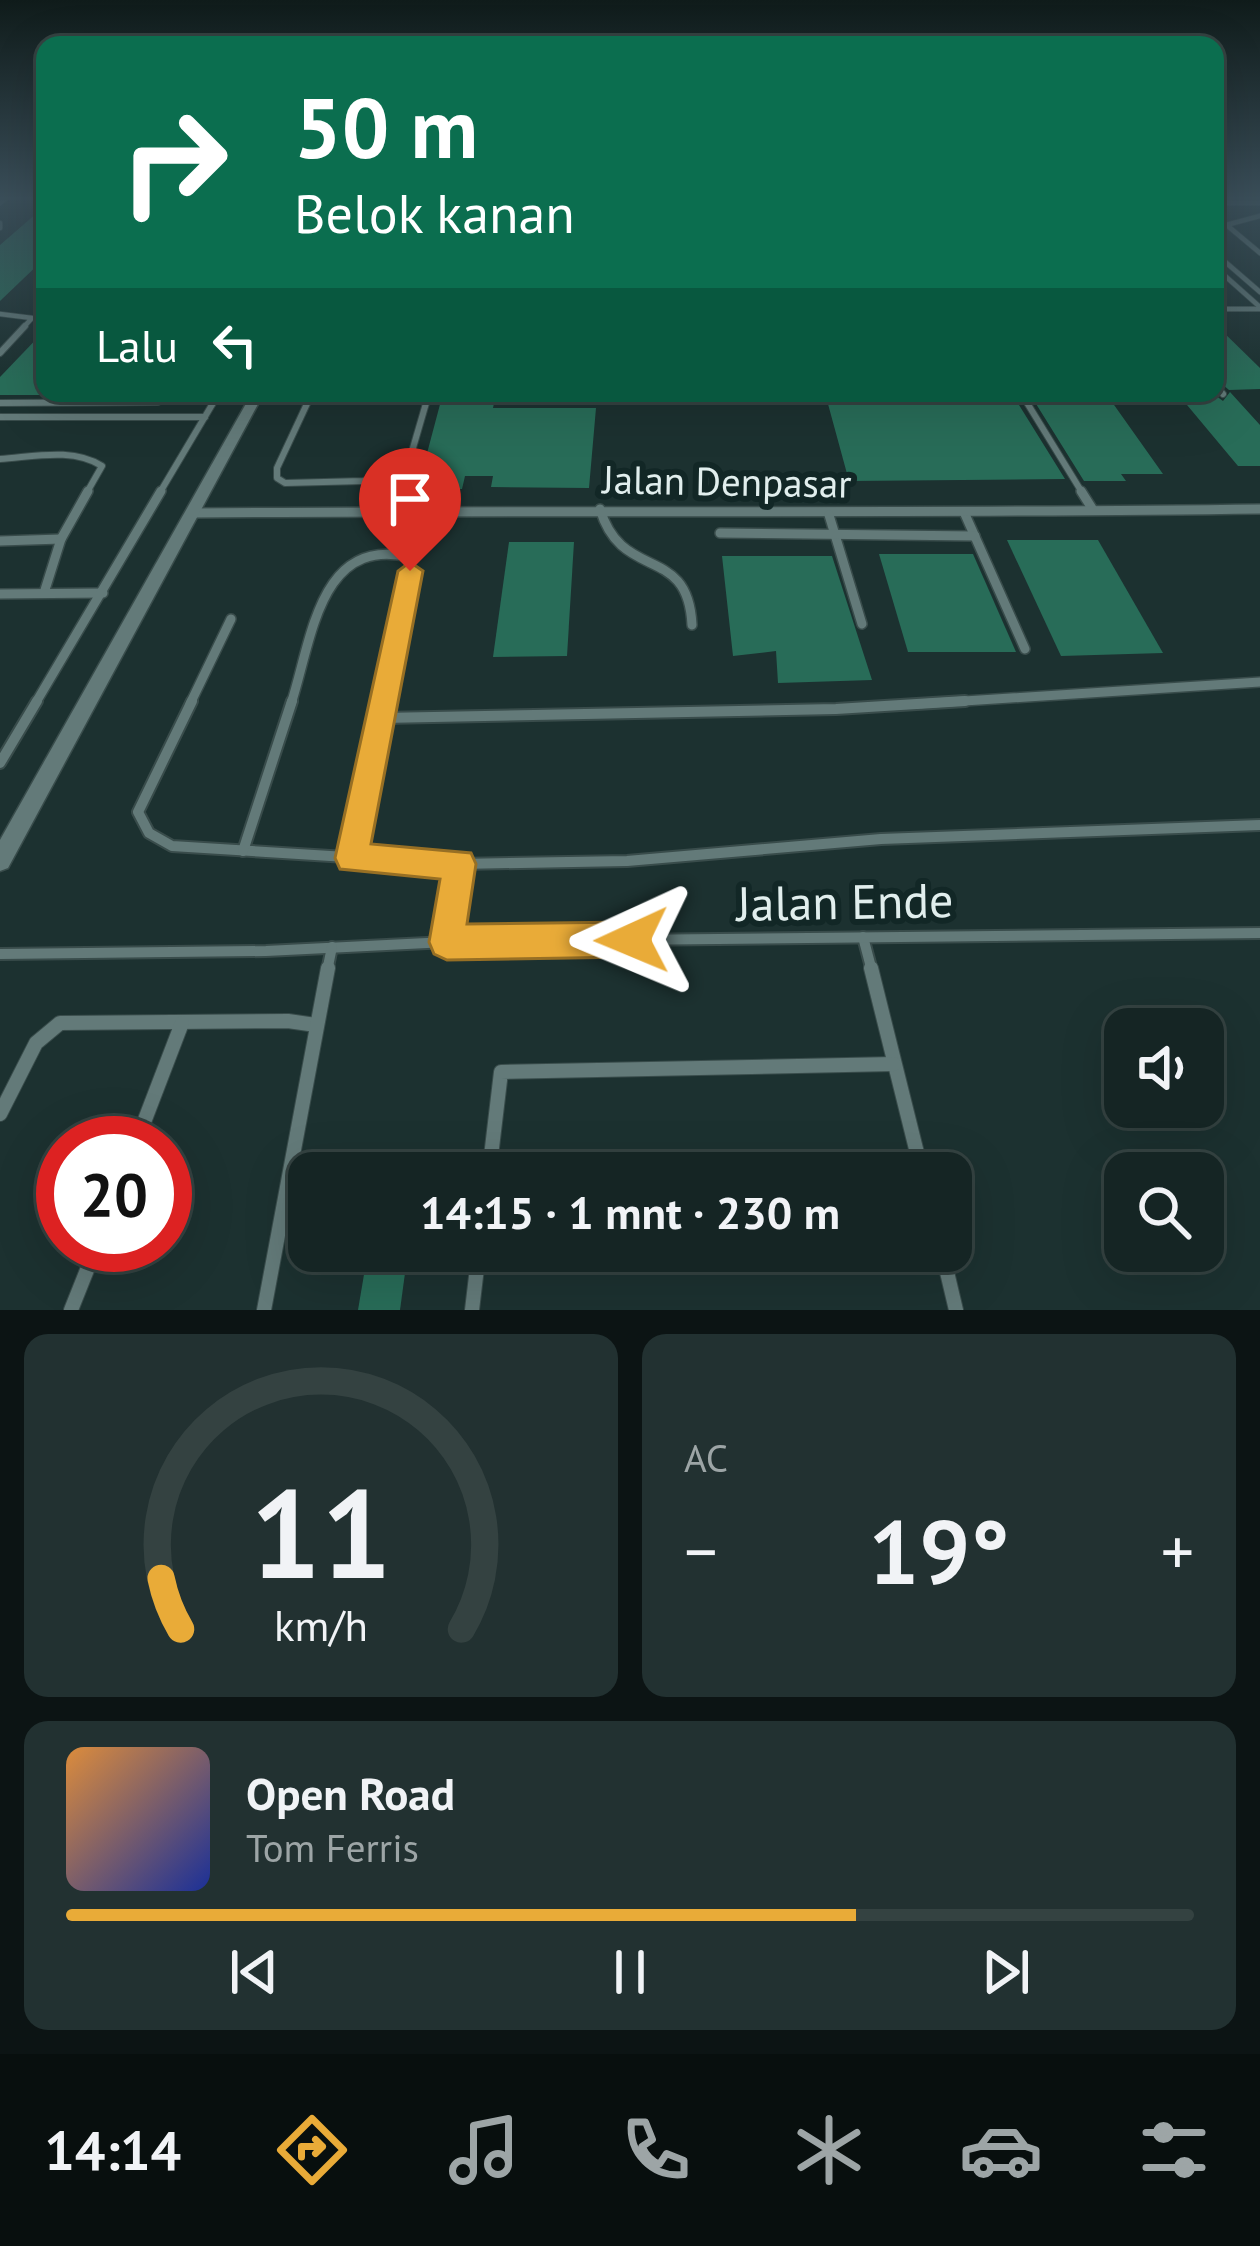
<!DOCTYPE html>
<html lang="id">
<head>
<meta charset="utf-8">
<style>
	:root { --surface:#152524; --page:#223131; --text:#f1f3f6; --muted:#9da5a6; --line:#344241; --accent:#e9ab38 }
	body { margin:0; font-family:"PT Sans",sans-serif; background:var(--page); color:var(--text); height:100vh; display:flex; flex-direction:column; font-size:45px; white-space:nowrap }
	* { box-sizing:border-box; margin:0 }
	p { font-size:39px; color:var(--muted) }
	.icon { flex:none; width:66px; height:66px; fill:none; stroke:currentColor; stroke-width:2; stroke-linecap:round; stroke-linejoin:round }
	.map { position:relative; height:1310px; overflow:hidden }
	.drawer { display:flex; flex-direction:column; gap:24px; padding:24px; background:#0c1414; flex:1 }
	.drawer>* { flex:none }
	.banner { position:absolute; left:36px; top:36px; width:1188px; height:366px; border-radius:24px; box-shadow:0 12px 48px #0002,0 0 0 3px var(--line); background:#0b6e4f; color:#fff; overflow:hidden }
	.tools { position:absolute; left:1104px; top:1008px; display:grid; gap:24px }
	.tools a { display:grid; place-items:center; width:120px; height:120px; border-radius:24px; background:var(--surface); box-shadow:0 12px 48px #0002,0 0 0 3px var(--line); font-size:60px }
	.speed { position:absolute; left:36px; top:1116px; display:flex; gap:24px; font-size:60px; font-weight:700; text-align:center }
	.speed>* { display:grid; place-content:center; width:156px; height:156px; border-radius:50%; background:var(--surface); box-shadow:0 12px 48px #0002,0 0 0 3px var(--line); line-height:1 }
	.speed .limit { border:18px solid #d22; background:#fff; color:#111 }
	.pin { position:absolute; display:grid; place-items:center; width:102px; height:102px; color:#fff; margin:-123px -51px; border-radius:50% 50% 50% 0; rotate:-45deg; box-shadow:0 0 12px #0007 }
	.pin .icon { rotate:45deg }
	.me { position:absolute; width:132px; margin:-66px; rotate:269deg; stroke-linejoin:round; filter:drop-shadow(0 0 9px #0008) }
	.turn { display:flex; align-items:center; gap:42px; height:252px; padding:0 60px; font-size:54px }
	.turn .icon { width:156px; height:156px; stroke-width:2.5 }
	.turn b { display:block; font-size:84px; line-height:102px }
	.then { display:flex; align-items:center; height:114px; padding:0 60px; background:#0003; gap:24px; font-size:45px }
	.big { font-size:90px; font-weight:700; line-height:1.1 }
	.drawer .widget { flex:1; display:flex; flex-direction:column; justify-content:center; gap:18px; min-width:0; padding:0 42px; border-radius:24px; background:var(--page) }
	.drawer .dial { align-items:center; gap:0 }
	.dial svg { height:312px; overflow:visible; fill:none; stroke:var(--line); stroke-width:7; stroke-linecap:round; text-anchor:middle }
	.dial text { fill:var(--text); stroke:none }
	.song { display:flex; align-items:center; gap:36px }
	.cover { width:144px; height:144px; border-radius:18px; background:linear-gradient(135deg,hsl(30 70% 55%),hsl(230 70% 35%)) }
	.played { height:12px; border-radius:6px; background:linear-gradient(90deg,var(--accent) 70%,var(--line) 70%) }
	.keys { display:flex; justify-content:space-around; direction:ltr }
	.heat { display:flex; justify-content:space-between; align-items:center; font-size:66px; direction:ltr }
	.drawer .tiles { flex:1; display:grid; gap:24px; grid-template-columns:1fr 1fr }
	.widget:last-child { grid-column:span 2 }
	.trip { position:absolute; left:288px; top:1152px; width:684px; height:120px; border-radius:24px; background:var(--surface); box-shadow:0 12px 48px #0002,0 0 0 3px var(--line); font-weight:700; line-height:120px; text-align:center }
	.dock { display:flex; height:192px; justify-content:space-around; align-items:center; background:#080f0e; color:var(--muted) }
	.dock .icon { width:84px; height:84px }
	.dock .current { color:var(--accent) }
	.dock b { font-size:54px; color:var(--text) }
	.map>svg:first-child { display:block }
</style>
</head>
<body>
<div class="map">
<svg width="1260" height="1310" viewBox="0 0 1260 1310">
	<rect width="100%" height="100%" fill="#1c3130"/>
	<g fill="#286c58">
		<polygon points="45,206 45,258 0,301 0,245"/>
		<polygon points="1215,324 1260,368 1260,389 1229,390 1215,378"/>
		<polygon points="45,330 45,395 0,395 0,377"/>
		<polygon points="1230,392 1260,425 1260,466 1238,466 1177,393 1212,393 1223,401"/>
		<polygon points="443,393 496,393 493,408 596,408 589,488 491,487 493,476 465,476 462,489 425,489 428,476 421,476"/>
		<polygon points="825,393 926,393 931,405 1019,405 1065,479 849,481"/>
		<polygon points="1107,395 1163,474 1121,474 1126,481 1084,481 1033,399"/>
		<polygon points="1007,540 1098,540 1163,653 1061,656"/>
		<polygon points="509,542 574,542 567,656 493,657"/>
		<polygon points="879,554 973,554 1016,652 908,652"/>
		<polygon points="722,556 832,556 872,680 778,683 776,651 733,656"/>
		<polygon points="368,1251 408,1251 400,1310 358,1310"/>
	</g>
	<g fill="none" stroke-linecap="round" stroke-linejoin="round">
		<defs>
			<g id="lane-far4">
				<polyline points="0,203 6,198"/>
				<polyline points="1215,203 1260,203"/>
				<polyline points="0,223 0,228"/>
				<polyline points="1229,227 1260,253"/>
				<polyline points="1215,228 1260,216"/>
				<polyline points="1215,253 1260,292"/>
				<polyline points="1215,267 1260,307"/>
				<polyline points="1215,309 1260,309"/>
				<polyline points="0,314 32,318 22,329"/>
			</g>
			<g id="lane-far3">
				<polyline points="0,353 25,326"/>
				<polyline points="1215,385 1223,394"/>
				<polyline points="312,393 277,468 277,478 285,483 363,481 406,472 429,393"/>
				<polyline points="1021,393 1083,494"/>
				<polyline points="0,403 158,402 177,393"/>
				<polyline points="0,417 205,417"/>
				<path d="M0,459C33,457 72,447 102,466L86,494"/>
				<polyline points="159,494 219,393"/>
			</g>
			<g id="lane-far2">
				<polyline points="1081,491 1093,510"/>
				<path d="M600,509C622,583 688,543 692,625"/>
				<polyline points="964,512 1025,649"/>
				<path d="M193,513C549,510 904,514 1260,509"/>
				<polyline points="829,515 862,624"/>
				<polyline points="720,533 975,536"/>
				<polyline points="0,541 61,539"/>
				<polyline points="44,593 61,539 88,491"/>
				<polyline points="0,594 103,593"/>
				<polyline points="35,704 161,491"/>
				<polyline points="190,704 231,619"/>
				<path d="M291,704C312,640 319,536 409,557L410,571L383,704"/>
				<polyline points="918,704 1260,682"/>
			</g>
			<g id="lane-far1">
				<polyline points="192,701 138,812 149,833 172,846 459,864 627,861 881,839 1260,825"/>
				<polyline points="382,718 836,709 965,701"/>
				<polyline points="0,763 37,701"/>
				<polyline points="243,851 292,701"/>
				<polyline points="351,858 383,701"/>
				<polyline points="863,937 872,971"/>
				<polyline points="447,942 459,864"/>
				<polyline points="0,954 266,951 447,942 1260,933"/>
				<polyline points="327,971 332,947"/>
			</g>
			<g id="lane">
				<polyline points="871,968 922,1173"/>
				<polyline points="0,1114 36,1043 60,1023 288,1021 316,1025"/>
				<polyline points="136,1143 182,1023"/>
				<polyline points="489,1173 501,1072 894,1064"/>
				<polyline points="942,1251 956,1310"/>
				<polyline points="71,1310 97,1245"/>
				<polyline points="264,1310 328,968"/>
				<polyline points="472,1310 479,1251"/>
			</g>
			<polygon id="street" points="252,393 264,393 8,868 0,871 0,840"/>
		</defs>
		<use href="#lane-far4" stroke="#394c4b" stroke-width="6"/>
		<use href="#lane-far3" stroke="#394c4b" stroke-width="8"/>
		<use href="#lane-far2" stroke="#394c4b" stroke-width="12"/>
		<use href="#lane-far1" stroke="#394c4b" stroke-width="14"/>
		<use href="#lane" stroke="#394c4b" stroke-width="16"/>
		<use href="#street" stroke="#394c4b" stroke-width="3"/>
		<use href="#lane-far4" stroke="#637a79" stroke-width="4.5"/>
		<use href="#lane-far3" stroke="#637a79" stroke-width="6"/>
		<use href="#lane-far2" stroke="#637a79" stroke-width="9"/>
		<use href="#lane-far1" stroke="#637a79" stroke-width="10"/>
		<use href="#lane" stroke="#637a79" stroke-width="14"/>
		<use href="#street" fill="#637a79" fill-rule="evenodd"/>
	</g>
	<linearGradient id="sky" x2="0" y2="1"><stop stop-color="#0f1b1a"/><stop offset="0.52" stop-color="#3a4e59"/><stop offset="1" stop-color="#3a4e59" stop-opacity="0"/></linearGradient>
	<rect width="1260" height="381" fill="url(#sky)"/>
	<polygon fill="#e9ab38" stroke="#976f24" stroke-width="3" points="410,562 423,571 371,844 471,853 476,864 467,924 632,922 644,927 649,940 644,952 632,957 447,960 434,954 429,942 440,879 340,869 335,858 398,571"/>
	<g text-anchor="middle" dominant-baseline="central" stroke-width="12" stroke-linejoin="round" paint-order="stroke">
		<g font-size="39" fill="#e1eeed" stroke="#122726">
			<text transform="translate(727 481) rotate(1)">Jalan Denpasar</text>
		</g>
		<g font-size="48" fill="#e1eeed" stroke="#122726">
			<text transform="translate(845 901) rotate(-1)">Jalan Ende</text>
		</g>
	</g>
</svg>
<div class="tools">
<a><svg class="icon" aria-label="sound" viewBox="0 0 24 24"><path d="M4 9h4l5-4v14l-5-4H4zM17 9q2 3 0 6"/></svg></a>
<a><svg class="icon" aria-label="search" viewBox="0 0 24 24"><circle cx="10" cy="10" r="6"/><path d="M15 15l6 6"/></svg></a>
</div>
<div class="speed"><div class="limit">20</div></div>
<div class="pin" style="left:410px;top:571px;background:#d93025"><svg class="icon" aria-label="arrive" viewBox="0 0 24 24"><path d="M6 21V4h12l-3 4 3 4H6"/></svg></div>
<svg class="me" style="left:632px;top:940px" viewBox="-20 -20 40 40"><path d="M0-17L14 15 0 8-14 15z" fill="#e9ab38" stroke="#fff" stroke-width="4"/></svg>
<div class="trip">14:15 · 1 mnt · 230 m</div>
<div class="banner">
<div class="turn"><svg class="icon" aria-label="right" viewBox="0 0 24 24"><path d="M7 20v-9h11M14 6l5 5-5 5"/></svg><div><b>50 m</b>Belok kanan</div></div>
<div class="then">Lalu<svg class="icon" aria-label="left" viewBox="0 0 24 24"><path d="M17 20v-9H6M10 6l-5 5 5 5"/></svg></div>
</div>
</div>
<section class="drawer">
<div class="tiles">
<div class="widget dial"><svg viewBox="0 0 100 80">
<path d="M14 69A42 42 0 1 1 86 69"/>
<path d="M14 69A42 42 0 0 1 9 56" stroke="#e9ab38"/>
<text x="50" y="56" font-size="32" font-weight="700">11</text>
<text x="50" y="72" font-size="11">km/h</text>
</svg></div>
<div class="widget"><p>AC</p>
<div class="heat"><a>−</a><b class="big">19°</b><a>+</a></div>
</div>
<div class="widget">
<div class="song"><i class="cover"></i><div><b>Open Road</b><p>Tom Ferris</p></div></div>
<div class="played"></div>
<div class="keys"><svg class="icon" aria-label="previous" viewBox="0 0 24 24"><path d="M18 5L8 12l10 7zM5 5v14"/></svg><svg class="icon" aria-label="pause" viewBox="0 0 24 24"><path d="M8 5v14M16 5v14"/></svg><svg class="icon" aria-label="next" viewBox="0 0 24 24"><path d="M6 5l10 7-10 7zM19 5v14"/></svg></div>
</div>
</div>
</section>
<nav class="dock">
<b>14:14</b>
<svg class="icon current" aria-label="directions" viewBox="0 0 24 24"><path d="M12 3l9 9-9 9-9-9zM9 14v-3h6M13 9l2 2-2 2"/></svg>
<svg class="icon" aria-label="music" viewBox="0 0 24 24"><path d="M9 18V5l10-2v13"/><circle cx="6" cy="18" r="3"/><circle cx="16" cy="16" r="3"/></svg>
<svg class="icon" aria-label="phone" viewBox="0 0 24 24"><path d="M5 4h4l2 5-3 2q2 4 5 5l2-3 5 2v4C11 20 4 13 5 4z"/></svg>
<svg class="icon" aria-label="climate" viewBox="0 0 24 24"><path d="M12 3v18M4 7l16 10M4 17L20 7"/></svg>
<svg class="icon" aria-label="car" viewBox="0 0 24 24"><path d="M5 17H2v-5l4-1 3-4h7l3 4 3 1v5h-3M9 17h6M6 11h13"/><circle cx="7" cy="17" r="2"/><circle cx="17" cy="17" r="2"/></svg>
<svg class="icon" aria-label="filters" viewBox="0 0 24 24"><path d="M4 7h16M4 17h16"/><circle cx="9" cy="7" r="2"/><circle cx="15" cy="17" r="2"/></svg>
</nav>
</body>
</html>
